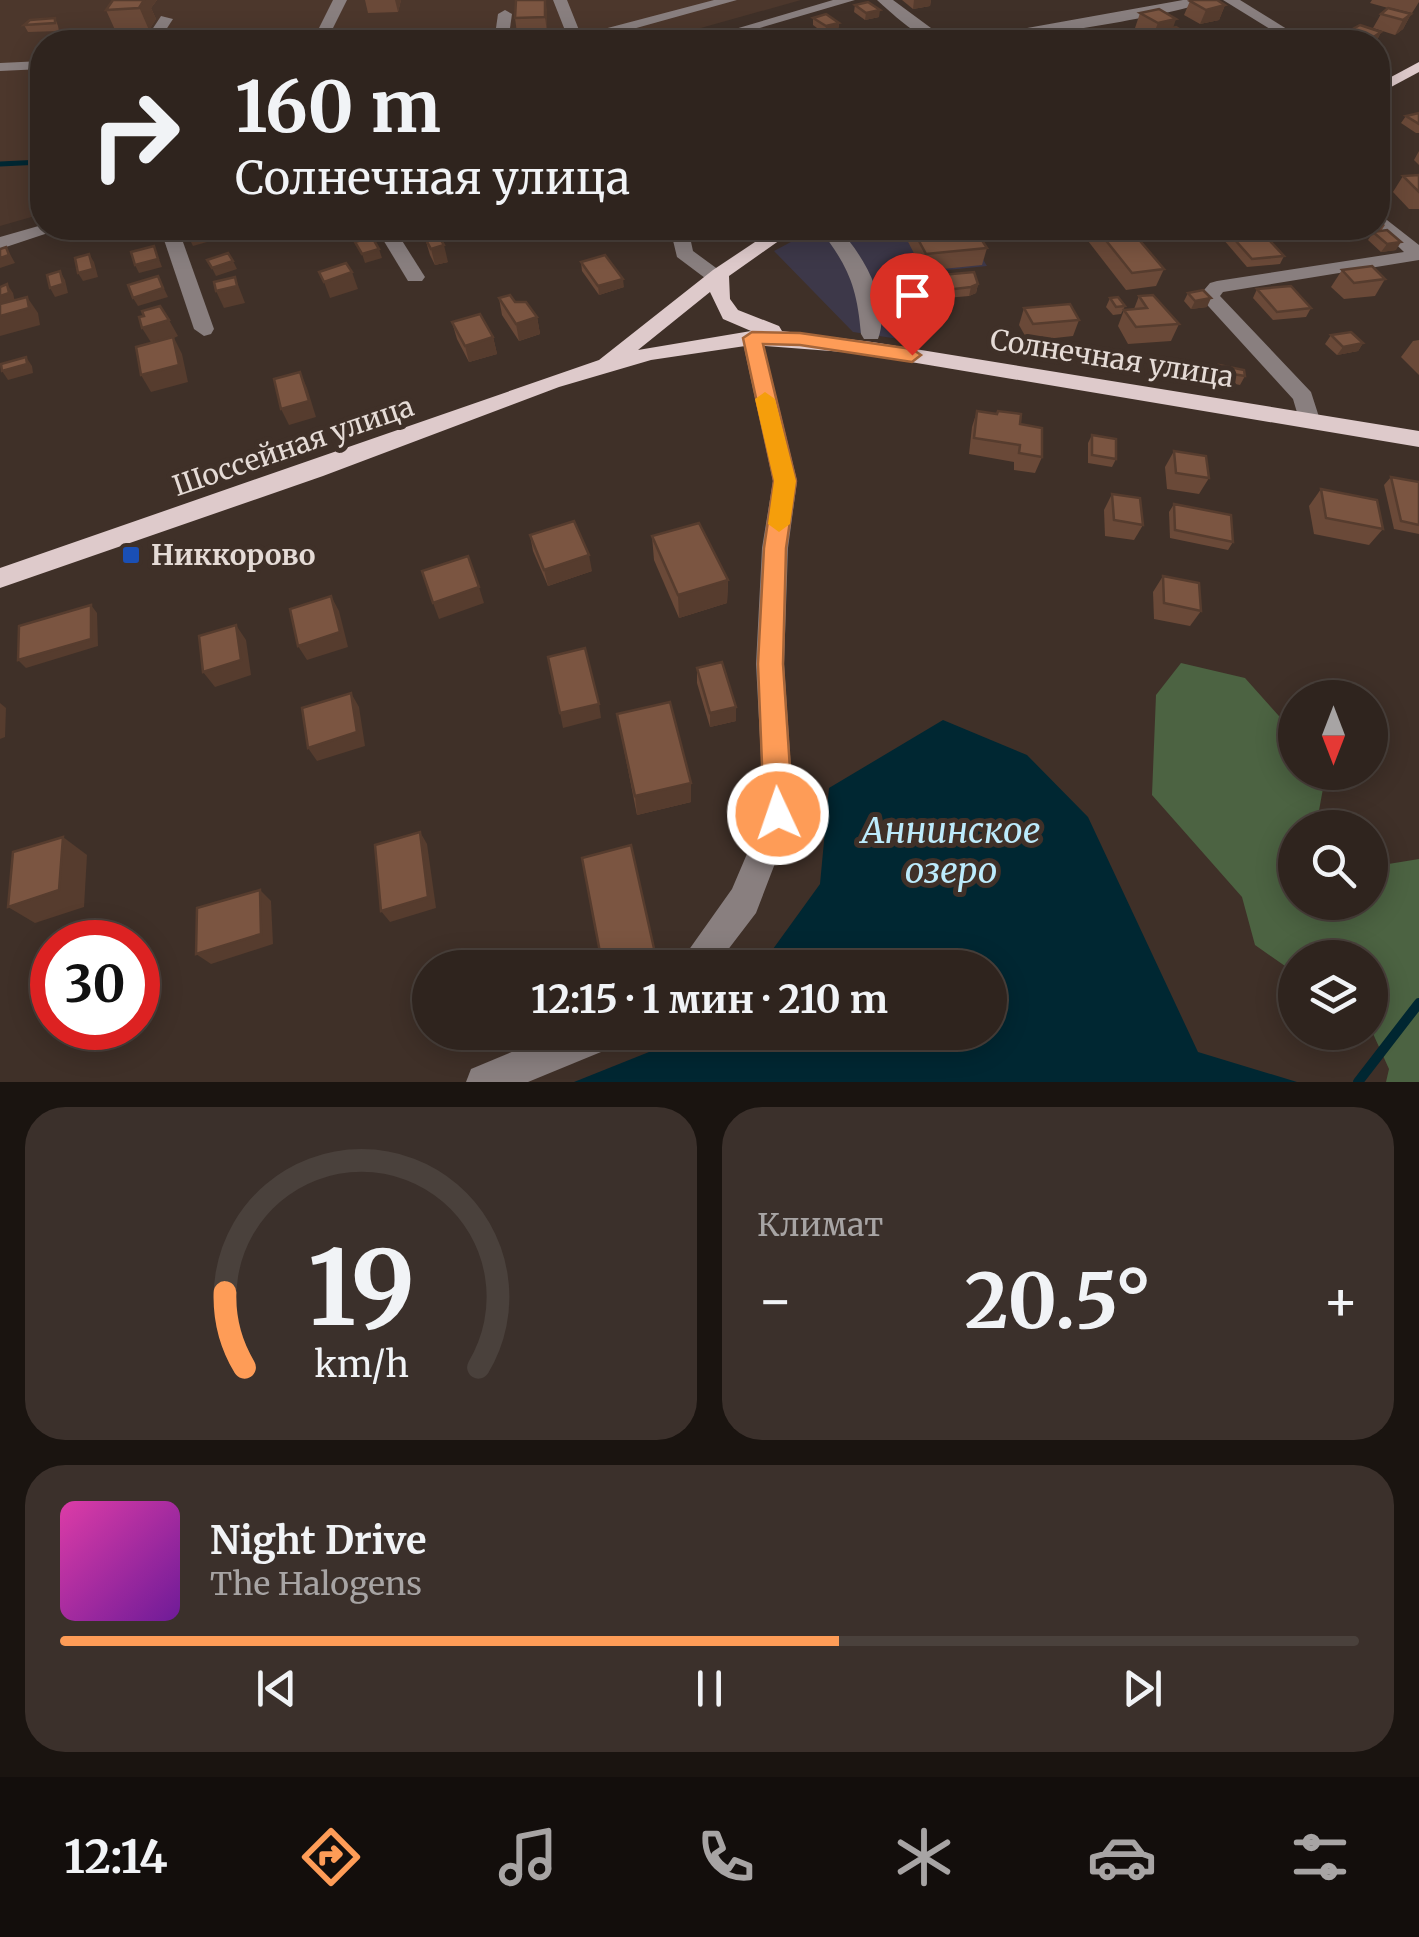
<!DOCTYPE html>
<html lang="ru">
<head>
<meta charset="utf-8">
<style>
	:root { --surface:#2f241e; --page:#3b302b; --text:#f1f3f6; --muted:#a7a4a4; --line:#4a413c; --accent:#fe9c57 }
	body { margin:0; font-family:Merriweather,serif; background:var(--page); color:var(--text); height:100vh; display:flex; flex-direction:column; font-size:38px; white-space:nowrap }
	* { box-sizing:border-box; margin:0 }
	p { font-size:32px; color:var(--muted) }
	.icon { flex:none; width:55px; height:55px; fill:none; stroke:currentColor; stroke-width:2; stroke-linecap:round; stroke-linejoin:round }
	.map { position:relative; height:1082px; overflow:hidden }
	.drawer { display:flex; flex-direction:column; gap:25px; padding:25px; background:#1a1410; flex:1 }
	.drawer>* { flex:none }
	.banner { position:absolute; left:30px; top:30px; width:1360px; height:210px; border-radius:40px; box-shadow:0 5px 25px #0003,0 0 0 2px var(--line); background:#2f241e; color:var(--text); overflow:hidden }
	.needle { width:65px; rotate:180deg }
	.buttons { position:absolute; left:1278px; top:680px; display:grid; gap:20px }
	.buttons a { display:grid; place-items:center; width:110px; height:110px; border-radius:50%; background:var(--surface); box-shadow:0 5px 25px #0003,0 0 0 2px var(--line); font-size:50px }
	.speed { position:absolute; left:30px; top:920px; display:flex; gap:20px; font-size:50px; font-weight:700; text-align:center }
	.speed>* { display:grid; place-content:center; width:130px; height:130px; border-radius:50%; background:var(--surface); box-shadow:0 5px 25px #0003,0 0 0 2px var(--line); line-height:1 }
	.speed .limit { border:15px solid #d22; background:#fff; color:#111 }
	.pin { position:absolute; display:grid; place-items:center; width:85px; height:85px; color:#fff; margin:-102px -42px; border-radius:50% 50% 50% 0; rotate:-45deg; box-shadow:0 0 10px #0007 }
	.pin .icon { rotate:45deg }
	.me { position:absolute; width:110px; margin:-55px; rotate:357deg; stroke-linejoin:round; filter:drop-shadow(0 0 8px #0008) }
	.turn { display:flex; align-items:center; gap:35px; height:210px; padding:0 40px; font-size:45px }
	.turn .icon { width:130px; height:130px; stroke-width:2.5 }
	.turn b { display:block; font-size:70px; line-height:85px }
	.big { font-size:75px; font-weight:700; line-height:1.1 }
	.drawer .tile { flex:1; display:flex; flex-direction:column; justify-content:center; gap:15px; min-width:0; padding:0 35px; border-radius:40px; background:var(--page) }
	.drawer .dial { align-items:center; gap:0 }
	.dial svg { height:260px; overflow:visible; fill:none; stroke:var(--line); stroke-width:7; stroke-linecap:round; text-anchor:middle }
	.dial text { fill:var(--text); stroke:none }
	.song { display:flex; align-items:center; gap:30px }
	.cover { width:120px; height:120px; border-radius:15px; background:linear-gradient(135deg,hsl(320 70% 55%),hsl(280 70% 35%)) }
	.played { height:10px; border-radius:5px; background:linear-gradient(90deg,var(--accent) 60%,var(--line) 60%) }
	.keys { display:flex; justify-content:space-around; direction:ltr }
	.heat { display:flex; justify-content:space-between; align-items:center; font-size:55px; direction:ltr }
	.drawer .tiles { flex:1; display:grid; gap:25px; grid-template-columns:1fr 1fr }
	.tile:last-child { grid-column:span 2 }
	.trip { position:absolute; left:412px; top:950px; width:595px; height:100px; border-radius:50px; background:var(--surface); box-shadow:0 5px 25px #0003,0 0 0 2px var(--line); font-weight:700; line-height:100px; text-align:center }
	.tabs { display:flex; height:160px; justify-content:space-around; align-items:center; background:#130e0c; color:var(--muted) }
	.tabs .icon { width:70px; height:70px }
	.tabs .active { color:var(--accent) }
	.tabs b { font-size:45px; color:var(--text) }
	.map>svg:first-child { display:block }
</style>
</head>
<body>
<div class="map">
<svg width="1419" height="1082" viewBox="0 0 1419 1082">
	<rect width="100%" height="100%" fill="#3f3028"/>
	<polygon fill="#3d3849" points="817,228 964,228 987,266 927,272 902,300 912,329 925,343 853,332 774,251"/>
	<polygon fill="#4c372c" points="0,0 801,0 651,42 42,42 42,214 0,226"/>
	<polygon fill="#4c6342" points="1181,663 1245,678 1295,734 1295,772 1318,773 1324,783 1316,827 1295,828 1295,902 1370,902 1370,867 1419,859 1419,1082 1386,1082 1389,1069 1370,1027 1370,958 1295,958 1295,973 1255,945 1242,897 1152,795 1156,695"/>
	<polygon fill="#002732" points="943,720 1027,755 1088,817 1198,1052 1297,1082 574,1082 674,1042 684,1033 990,1032 990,968 760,967 820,884 829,788"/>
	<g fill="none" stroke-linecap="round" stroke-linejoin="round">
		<polyline stroke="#002732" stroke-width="5" points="0,164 42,162"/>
		<polyline stroke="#002732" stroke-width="10" points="1358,1082 1419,1003"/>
		<g fill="#897f7f" fill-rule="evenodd">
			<polygon points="333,0 347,0 326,42 312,42"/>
			<polygon points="553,0 567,0 581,35 714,0 737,0 586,42 564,42 568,38"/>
			<polygon points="833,0 855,0 712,42 691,42"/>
			<path d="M877,0H893L950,42L1183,0H1209C1186,15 958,51 933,42C916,35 891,13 877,0Z"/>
			<polygon points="1223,0 1240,0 1290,31 1278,34"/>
			<polygon points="505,10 512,14 508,42 494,42 498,14"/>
			<polygon points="161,16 173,19 158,42 144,42"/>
			<polygon points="42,61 42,69 0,71 0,63"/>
			<polygon points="1378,213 1419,245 1419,260 1223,292 1220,296 1311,392 1320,420 1317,426 1301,426 1293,399 1199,296 1210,283 1217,281 1404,252 1378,227"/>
			<polygon points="42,225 63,228 0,249 0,237"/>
			<polygon points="160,228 178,228 214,329 211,334 204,336 194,329"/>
			<polygon points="376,228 394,228 425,277 422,281 408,281"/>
			<polygon points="670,228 688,228 693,251 723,273 723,281 709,281 677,257"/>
			<path d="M819,228H838C862,253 892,303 878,339H864L861,334C857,286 848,266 819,228Z"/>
			<polygon points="752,331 762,338 797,481 788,548 784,664 794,814 756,913 714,968 676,968 732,889 764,814 756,664 762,548 773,481 742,338"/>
			<polygon points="560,1032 623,1032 618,1045 528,1082 466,1082 471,1069"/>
		</g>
		<g fill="#decacb" fill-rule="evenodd">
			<polygon points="1419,62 1419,72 1378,94 1378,84"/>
			<path d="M776,228H797L729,276L730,299L738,310L779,326L782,331L872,342L1419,431V447L857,353L752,345L651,360L559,387L323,476L0,588V568L599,360L713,270ZM710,292L723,319L751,331L638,350Z"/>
		</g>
	</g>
	<g fill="#6a4938">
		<polygon points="113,0 157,0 151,8 156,19 149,30 116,32 106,10"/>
		<polygon points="365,0 401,0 398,12 368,13"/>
		<polygon points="902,0 931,0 930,6 913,9"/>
		<polygon points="1372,0 1419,0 1419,2 1412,13 1391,8 1411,14 1403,29 1395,35 1373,28 1381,14 1388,8 1370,3"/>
		<polygon points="1190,1 1225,5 1219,20 1200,24 1184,15"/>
		<polygon points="855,5 879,17 865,20 854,12"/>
		<polygon points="547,9 547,32 517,33 515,18"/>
		<polygon points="1140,13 1190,36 1187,42 1156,42 1158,37 1152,38 1135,28"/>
		<polygon points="55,18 58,26 59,31 28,32 24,25"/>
		<polygon points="813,18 839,23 838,30 825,34 813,25"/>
		<polygon points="1351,30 1381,32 1376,42 1345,42"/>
		<polygon points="1419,113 1419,133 1416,133 1401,123 1406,116"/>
		<polygon points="1378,117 1387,128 1378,144"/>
		<polygon points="1419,151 1419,165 1414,160"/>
		<polygon points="1419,175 1419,209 1409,209 1393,192 1403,176"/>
		<polygon points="1378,219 1385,225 1381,231 1396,250 1381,252 1368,240 1372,234 1363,235 1362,237 1328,241 1314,228 1378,228"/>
		<polygon points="901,228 974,228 987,248 982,265 923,271"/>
		<polygon points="1078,228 1129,228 1164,269 1156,286 1126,290"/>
		<polygon points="1227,231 1284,256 1280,264 1247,267 1223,239"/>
		<polygon points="425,238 448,262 435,265 430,255"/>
		<polygon points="581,262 624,287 599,295 582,271"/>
		<polygon points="1342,270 1385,279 1375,296 1344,299 1331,287"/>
		<polygon points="930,276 978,284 976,293 969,296 935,299 928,285"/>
		<polygon points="1257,289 1311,308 1306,317 1273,320 1253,298"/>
		<polygon points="1188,293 1207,307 1191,309 1184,301"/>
		<polygon points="1139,296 1179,324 1171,341 1128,344 1118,326 1124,310 1134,309"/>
		<polygon points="499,298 515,302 537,317 540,334 519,341 502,315"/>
		<polygon points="1110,298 1125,306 1121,314 1113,315 1106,307"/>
		<polygon points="1024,308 1079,320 1073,336 1028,341 1019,325"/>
		<polygon points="452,322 493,337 497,354 469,362 457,339"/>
		<polygon points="1331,335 1363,343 1358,351 1337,355 1325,344"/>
		<polygon points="1419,340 1419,375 1401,357 1413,341"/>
		<polygon points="1219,365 1245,376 1240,385 1215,380 1215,374"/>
		<polygon points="977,411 996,414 1020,424 1042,457 1035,473 1014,470 1014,462 969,454 972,427"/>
		<polygon points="1092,435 1116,459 1112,467 1088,463 1088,443"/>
		<polygon points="1174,451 1209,478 1199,494 1167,489 1165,467"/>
		<polygon points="1391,477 1419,482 1419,534 1394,529 1384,485"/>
		<polygon points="1321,489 1383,529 1369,545 1314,534 1309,506"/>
		<polygon points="1112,494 1143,525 1134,540 1105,536 1104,510"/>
		<polygon points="1174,504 1233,542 1228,550 1170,538 1169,512"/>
		<polygon points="530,535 592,571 548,586 533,551"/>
		<polygon points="652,536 728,580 727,603 679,618 654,560"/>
		<polygon points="1163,576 1201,611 1190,626 1154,619 1153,592"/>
		<polygon points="697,668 736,721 710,727 697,683"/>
		<polygon points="617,714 691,783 691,802 637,815"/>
	</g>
	<g fill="#563c2e">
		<polygon points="136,0 157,0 151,8 156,19 149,30"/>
		<polygon points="395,0 401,0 398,12"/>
		<polygon points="545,0 547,9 547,32 545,17"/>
		<polygon points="914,0 931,0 930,6 913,9"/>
		<polygon points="1225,5 1219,20 1200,24 1206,10"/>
		<polygon points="880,10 879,17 865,20 866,13"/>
		<polygon points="1411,14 1403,29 1395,35 1403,20"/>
		<polygon points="1176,19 1171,34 1160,31 1158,37 1152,38 1158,23"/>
		<polygon points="839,23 838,30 825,34 826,26"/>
		<polygon points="1381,32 1376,42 1370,42 1372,38"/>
		<polygon points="1190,36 1187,42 1173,42 1174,39"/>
		<polygon points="121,228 143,228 124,233"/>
		<polygon points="194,228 209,228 214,240 193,246 185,230"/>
		<polygon points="345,228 361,228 362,229 347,233"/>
		<polygon points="558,228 579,228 559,233"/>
		<polygon points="1401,242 1396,250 1381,252 1387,244"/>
		<polygon points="444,245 448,262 435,265 431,249"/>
		<polygon points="154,246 162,267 139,273 135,265"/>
		<polygon points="6,247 15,263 0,268 0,258"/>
		<polygon points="379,249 382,258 365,263 362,254"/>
		<polygon points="89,254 94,262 98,277 83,281 78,273"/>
		<polygon points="233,261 237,269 216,276 212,268"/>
		<polygon points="60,271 65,280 68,293 55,297 50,288"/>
		<polygon points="352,272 358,289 330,298 324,282"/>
		<polygon points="158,276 168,297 138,306 133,298"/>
		<polygon points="235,277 245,303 224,308 216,291"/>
		<polygon points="623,279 624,287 599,295 598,286"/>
		<polygon points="7,284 13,293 15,302 0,306 0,296"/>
		<polygon points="978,284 976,293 969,296 971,287"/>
		<polygon points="27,297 38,313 40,325 0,336 0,316"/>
		<polygon points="1211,298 1207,307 1191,309 1195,301"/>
		<polygon points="537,317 540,334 519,341 516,324"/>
		<polygon points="169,320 178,336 174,338 182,354 188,382 151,392 141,375 152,344 142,328"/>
		<polygon points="493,337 497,354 469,362 465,346"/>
		<polygon points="1363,343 1358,351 1337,355 1343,347"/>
		<polygon points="26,357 32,366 33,373 8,380 2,371"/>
		<polygon points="300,372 307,388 316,417 289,425 281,409"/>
		<polygon points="589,555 592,571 548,586 544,570"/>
		<polygon points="728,580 727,603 679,618 678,595"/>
		<polygon points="479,587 484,603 439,619 433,603"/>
		<polygon points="331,596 339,611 348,647 307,660 298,646"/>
		<polygon points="91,605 97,613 98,646 26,668 18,660"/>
		<polygon points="236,625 246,640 251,675 215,687 203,672"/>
		<polygon points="351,693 359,707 365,746 317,761 308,748"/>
		<polygon points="0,703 6,708 5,737 0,739"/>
		<polygon points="599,704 601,718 563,728 560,713"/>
		<polygon points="736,707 736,721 710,727 710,713"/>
		<polygon points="691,783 691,802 637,815 635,796"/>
		<polygon points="420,832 427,844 436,908 390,922 381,911"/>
		<polygon points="63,837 87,855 84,907 35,923 8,907"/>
		<polygon points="260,890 271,901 273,944 211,964 196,954"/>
		<polygon points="655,953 657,968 604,968"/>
	</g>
	<g fill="#7b5541" stroke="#563c2e" stroke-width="2.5">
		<polygon points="113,0 144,0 139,8 106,10"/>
		<polygon points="516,0 545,0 545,17 515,18"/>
		<polygon points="1193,0 1217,0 1225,5 1206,10 1190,1"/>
		<polygon points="868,2 880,10 866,13 855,5"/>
		<polygon points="1388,8 1411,14 1403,20 1381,14"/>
		<polygon points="1159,9 1176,19 1158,23 1140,13"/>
		<polygon points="826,14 839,23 826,26 813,18"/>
		<polygon points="55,18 55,23 24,25 30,20"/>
		<polygon points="1360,25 1381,32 1372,38 1351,30"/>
		<polygon points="1176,27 1190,36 1174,39 1160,31"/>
		<polygon points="1419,113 1419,124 1406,116"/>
		<polygon points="1378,117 1387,128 1378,128"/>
		<polygon points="1419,175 1419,192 1403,176"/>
		<polygon points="912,228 974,228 987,248 926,254"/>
		<polygon points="1096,228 1129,228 1164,269 1132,273"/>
		<polygon points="1258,228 1284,256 1252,259 1227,231"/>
		<polygon points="1387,230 1401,242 1387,244 1373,232"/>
		<polygon points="438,235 444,245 431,249 425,238"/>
		<polygon points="372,237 379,249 362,254 355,242"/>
		<polygon points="154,246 158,259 135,265 131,252"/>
		<polygon points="6,247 9,255 0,258 0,249"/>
		<polygon points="228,253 233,261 212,268 207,260"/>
		<polygon points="89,254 93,269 78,273 75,258"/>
		<polygon points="605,255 623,279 598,286 581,262"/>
		<polygon points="346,263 352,272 324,282 319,272"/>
		<polygon points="1372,266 1385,279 1354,283 1342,270"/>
		<polygon points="60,271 63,284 50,288 47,275"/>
		<polygon points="974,272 978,284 971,287 937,291 930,276"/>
		<polygon points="158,276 163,288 133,298 128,285"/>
		<polygon points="235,277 237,286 216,291 214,282"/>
		<polygon points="7,284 9,293 0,296 0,287"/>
		<polygon points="1291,286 1311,308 1277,312 1257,289"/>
		<polygon points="1203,290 1211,298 1195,301 1188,293"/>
		<polygon points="510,295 515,302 526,302 537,317 516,324 499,298"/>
		<polygon points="1153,295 1179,324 1136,327 1124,310 1147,308 1139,296"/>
		<polygon points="27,297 29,308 0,316 0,304"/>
		<polygon points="1118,297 1125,306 1116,307 1110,298"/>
		<polygon points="1070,304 1079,320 1033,324 1024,308"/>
		<polygon points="160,306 169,320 142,328 139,317 144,316 142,311"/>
		<polygon points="480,314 493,337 465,346 452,322"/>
		<polygon points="1351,332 1363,343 1343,347 1331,335"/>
		<polygon points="173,337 179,365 141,375 136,347"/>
		<polygon points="26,357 27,364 2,371 1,364"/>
		<polygon points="1219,365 1244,370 1245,376 1220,372"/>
		<polygon points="300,372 309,401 281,409 274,379"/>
		<polygon points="977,411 997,414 998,411 1021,414 1020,424 1042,428 1042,457 1019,453 1020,445 974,438"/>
		<polygon points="1092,435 1116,439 1116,459 1092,455"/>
		<polygon points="1174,451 1206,456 1209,478 1176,473"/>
		<polygon points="1391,477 1419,482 1419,525 1401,521"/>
		<polygon points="1321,489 1377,500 1383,529 1326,518"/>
		<polygon points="1112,494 1140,498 1143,525 1114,520"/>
		<polygon points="1174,504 1231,515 1233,542 1175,530"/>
		<polygon points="574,521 589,555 544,570 530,535"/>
		<polygon points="699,523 728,580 678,595 652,536"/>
		<polygon points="468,556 479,587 433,603 422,571"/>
		<polygon points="1163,576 1199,583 1201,611 1164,603"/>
		<polygon points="331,596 340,632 298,646 290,609"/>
		<polygon points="91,605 91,639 18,660 19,626"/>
		<polygon points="236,625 241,660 203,672 199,636"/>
		<polygon points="585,648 599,704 560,713 548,657"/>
		<polygon points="722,662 736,707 710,713 697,668"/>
		<polygon points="351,693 357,732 308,748 302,708"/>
		<polygon points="670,702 691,783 635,796 617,714"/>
		<polygon points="420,832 428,897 381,911 375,845"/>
		<polygon points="63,837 59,890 8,907 13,852"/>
		<polygon points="631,845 655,953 603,968 582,858"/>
		<polygon points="260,890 261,934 196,954 197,908"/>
	</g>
	<polygon fill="#fe9c57" stroke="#a56539" stroke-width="2.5" points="752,332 800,333 912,349 921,355 912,362 800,345 763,344 796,481 786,548 783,664 793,814 788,823 778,827 769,823 764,814 758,664 764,548 774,481 743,338"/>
	<polygon fill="#f59e0b" points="765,392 775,399 796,481 790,524 779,532 768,524 774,481 755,399"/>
	<rect fill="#1a4fb4" stroke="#3f3028" stroke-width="4" x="121" y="545" width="20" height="20" rx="5"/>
	<g text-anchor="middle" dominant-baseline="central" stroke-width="10" stroke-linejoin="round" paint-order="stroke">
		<g font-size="28" fill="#e5dbd6" stroke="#3f3028">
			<text transform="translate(1112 358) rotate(9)">Солнечная улица</text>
			<text transform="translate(293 446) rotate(-19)">Шоссейная улица</text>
		</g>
		<g font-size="28" font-weight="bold" fill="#e5dbd6" stroke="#3f3028" text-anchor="start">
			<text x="151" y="555">Никкорово</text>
		</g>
		<g font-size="35" font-style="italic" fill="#bcebfc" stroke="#3f3028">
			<text x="951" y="831">Аннинское<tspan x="951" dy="40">озеро</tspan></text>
		</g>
	</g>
</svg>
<div class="buttons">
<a><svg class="needle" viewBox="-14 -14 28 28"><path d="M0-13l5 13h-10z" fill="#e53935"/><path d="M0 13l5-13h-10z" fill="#a7a4a4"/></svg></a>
<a><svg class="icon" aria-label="search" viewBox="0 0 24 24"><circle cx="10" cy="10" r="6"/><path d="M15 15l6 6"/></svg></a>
<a><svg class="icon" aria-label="layers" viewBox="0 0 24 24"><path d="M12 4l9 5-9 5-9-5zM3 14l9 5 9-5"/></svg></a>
</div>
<div class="speed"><div class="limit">30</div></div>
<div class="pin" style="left:912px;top:355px;background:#d93025"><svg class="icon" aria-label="arrive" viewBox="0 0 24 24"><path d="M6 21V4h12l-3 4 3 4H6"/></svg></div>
<svg class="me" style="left:778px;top:814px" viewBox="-20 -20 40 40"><circle r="17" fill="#fe9c57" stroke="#fff" stroke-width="3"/><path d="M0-11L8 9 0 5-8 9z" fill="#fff"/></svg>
<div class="trip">12:15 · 1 мин · 210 m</div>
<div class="banner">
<div class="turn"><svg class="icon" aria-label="right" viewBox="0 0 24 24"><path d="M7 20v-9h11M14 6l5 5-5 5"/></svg><div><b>160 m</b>Солнечная улица</div></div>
</div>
</div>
<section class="drawer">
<div class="tiles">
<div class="tile dial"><svg viewBox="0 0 100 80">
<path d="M14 69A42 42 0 1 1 86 69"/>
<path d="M14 69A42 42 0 0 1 8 46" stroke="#fe9c57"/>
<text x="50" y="56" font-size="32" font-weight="700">19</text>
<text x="50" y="72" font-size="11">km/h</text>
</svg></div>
<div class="tile"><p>Климат</p>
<div class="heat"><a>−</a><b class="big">20.5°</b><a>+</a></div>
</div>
<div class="tile">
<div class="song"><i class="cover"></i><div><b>Night Drive</b><p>The Halogens</p></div></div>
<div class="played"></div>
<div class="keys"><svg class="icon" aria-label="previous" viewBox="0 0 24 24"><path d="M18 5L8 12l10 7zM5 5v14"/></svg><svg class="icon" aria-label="pause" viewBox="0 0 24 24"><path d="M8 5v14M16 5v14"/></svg><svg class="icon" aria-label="next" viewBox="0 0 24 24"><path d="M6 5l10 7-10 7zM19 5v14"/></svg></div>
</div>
</div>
</section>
<nav class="tabs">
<b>12:14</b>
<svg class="icon active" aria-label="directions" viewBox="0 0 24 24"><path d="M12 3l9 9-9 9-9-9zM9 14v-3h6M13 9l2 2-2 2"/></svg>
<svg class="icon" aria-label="music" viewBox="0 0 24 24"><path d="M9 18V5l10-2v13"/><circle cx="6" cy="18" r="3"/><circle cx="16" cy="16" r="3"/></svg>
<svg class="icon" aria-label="phone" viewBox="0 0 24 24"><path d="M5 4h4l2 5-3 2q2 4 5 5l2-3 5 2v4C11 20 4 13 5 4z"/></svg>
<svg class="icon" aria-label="climate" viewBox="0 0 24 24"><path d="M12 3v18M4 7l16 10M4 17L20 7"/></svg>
<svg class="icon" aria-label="car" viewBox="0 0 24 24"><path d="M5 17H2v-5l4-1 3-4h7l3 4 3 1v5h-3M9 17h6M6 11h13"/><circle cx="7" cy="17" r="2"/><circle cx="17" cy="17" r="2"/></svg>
<svg class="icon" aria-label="filters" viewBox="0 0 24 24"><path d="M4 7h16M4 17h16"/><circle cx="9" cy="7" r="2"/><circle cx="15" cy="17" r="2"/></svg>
</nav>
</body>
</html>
